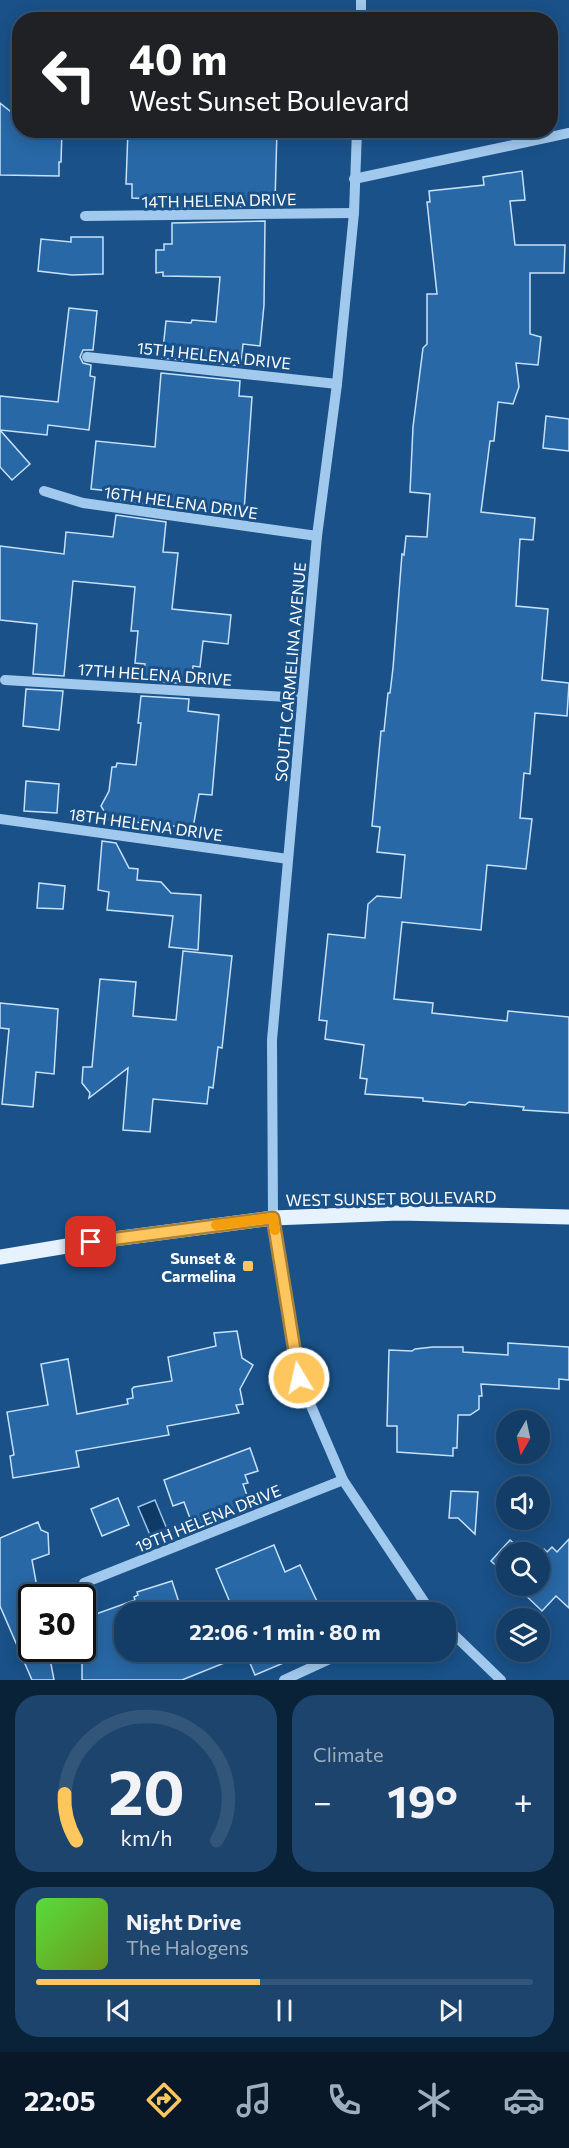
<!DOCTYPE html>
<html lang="en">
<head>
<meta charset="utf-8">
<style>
	:root { --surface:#133d66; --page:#1c446c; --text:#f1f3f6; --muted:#9daebf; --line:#32567a; --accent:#ffc65d }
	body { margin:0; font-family:Commissioner,sans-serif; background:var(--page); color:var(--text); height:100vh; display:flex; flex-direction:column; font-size:22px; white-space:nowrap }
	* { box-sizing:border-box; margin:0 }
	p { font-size:20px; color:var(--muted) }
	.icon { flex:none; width:33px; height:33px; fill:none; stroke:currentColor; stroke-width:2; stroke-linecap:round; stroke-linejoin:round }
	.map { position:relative; height:1680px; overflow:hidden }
	.sheet { display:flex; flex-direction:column; gap:15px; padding:15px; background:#0a2238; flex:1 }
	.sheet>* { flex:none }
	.top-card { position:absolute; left:12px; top:12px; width:546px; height:126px; border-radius:24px; box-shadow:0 3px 15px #0003,0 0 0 2px var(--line); background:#202124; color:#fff; overflow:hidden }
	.needle { width:39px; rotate:189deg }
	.controls { position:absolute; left:496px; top:1410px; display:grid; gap:12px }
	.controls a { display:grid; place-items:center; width:54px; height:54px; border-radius:50%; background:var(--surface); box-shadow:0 3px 15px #0003,0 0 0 2px var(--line); font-size:30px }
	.speed { position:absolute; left:18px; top:1584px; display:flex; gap:12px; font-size:30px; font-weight:700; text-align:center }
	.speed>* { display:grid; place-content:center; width:78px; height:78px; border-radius:50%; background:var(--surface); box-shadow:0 3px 15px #0003,0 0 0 2px var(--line); line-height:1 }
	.speed .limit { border:3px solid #111; border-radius:9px; background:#fff; color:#111 }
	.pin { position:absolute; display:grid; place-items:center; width:51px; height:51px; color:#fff; margin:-26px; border-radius:12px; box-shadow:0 3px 9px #0006 }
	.me { position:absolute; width:66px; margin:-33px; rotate:351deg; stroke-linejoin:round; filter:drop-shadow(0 0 4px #0008) }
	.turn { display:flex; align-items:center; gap:21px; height:126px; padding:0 18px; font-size:27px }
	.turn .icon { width:78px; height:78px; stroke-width:2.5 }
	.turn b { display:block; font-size:42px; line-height:51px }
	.big { font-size:45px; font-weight:700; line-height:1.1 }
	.sheet .card { flex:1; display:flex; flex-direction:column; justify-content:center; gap:9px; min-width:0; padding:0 21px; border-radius:24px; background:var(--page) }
	.sheet .dial { align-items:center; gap:0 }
	.dial svg { height:156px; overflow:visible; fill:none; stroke:var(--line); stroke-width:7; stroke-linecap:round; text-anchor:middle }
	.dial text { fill:var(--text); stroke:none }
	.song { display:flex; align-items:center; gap:18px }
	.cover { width:72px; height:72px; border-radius:9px; background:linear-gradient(135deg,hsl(110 70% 55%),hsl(80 70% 35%)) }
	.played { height:6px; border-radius:3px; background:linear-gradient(90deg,var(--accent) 45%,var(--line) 45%) }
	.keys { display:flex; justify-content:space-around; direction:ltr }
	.heat { display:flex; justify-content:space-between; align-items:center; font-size:33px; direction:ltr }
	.sheet .tiles { flex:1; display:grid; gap:15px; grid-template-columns:1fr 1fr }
	.card:last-child { grid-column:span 2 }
	.trip { position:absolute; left:114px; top:1602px; width:342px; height:60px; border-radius:24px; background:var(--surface); box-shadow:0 3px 15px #0003,0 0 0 2px var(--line); font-weight:700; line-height:60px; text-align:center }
	.tabs { display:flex; height:96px; justify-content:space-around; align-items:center; background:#081829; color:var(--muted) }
	.tabs .icon { width:42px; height:42px }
	.tabs .current { color:var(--accent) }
	.tabs b { font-size:27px; color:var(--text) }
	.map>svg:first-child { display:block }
</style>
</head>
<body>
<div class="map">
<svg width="569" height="1680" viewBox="0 0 569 1680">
	<rect width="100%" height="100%" fill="#195188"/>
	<polygon fill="#103a66" stroke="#94c4ef" stroke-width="1.5" points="155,1500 169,1534 153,1542 138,1507"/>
	<g fill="#2868a6" stroke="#c7e1f9" stroke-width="1.5">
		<polygon points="0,103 20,119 20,130 62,130 61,162 59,162 59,176 0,175"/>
		<polygon points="128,130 277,130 275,201 265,201 265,206 172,208 172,200 132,198 132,184 126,184"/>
		<polygon points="522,171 525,200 510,201 515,245 565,245 564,273 530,273 530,334 541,337 538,365 516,363 519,387 513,404 498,402 494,441 490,441 481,512 535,518 533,540 520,539 516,606 548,609 542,680 569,683 567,716 535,713 530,774 524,773 520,818 532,819 526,869 487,865 481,930 402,922 394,999 433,1003 432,1013 507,1021 508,1011 569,1017 569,1113 523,1110 524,1107 469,1102 465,1105 423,1101 423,1098 365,1094 367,1079 360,1078 364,1045 325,1039 327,1021 319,1020 328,934 365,938 368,904 377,896 401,898 405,855 377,852 380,827 372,826 381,731 384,731 388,693 390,693 393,668 402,554 404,555 406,536 427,537 430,494 410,492 413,427 423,348 427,344 427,294 437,294 427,202 430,202 429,191 484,185 483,177"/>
		<polygon points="265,221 264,305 260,346 243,344 241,366 162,358 166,321 191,323 192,320 216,322 220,277 163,276 163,272 156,273 156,250 164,250 164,244 172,244 172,223"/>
		<polygon points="71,237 103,237 103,274 72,275 38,271 41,239 71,242"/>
		<polygon points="69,308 97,311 93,350 83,350 80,357 83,363 91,365 90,376 95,377 89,430 48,425 47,435 0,430 30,464 12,480 0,467 0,396 58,402"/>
		<polygon points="161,373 240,381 239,396 252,397 244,512 168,504 167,507 119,500 120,492 91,489 96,441 155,447"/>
		<polygon points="546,416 569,419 569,451 543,448"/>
		<polygon points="116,515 166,522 163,552 178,553 172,609 231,615 228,644 203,641 200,667 193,666 191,684 143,681 145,664 135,663 138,631 131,631 135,587 73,581 64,676 33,674 37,624 0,620 0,546 64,554 66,532 113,537"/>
		<polygon points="26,689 63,691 59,730 23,726"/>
		<polygon points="141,696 189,699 188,711 219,715 212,795 199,794 193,828 104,819 104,811 101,806 109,791 112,767 116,767 117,763 136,765 141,723 138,723"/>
		<polygon points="26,781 59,784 57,813 24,811"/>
		<polygon points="102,841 116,843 129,868 138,869 137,880 161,882 171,893 201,895 198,950 169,947 173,916 107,910 109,892 98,890"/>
		<polygon points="39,883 65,886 63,909 37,908"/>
		<polygon points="183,951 232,956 222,1048 218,1047 213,1088 209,1087 207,1104 153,1099 150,1132 123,1130 128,1068 89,1098 90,1093 82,1083 83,1067 92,1067 100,979 136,982 133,1016 176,1020"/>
		<polygon points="0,1003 58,1009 54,1074 36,1072 33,1107 2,1104 9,1029 0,1028"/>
		<polygon points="237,1331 242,1358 253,1365 240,1389 243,1404 236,1405 239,1413 167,1426 169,1435 76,1451 79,1467 13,1478 10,1456 14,1455 7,1412 48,1405 41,1364 68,1359 77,1414 128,1404 127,1399 133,1398 132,1389 134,1387 172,1381 168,1357 216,1346 214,1333"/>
		<polygon points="508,1343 569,1347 569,1380 559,1379 559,1389 481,1384 482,1396 479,1396 479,1409 470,1415 458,1415 457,1448 453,1448 453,1456 397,1452 397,1426 387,1426 389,1350 412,1351 415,1349 433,1347 463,1347 463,1352 508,1355"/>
		<polygon points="250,1448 258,1471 245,1475 248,1483 243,1484 251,1507 194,1529 184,1502 173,1506 164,1480"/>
		<polygon points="451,1491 478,1492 475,1534 458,1518 449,1518"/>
		<polygon points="118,1498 129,1525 102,1536 91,1509"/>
		<polygon points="38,1522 41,1530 48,1533 49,1554 32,1560 39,1598 32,1598 32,1648 48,1648 54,1680 32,1680 0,1606 0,1538"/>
		<polygon points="569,1539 569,1608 556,1596 542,1611 519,1589 520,1588 518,1586 540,1586 540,1554 544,1549 547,1552 552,1547 557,1552"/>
		<polygon points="510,1540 524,1552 507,1552 507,1576 491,1561"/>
		<polygon points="274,1545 285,1572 300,1565 322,1612 234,1612 216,1569"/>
		<polygon points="172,1581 182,1612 124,1612 124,1652 284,1652 288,1661 255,1675 247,1656 235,1661 234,1659 182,1680 82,1680 82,1619 135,1600 134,1597 138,1595 137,1592"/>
	</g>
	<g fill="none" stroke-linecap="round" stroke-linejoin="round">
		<g stroke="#a1c8ed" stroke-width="10">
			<polyline points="361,0 361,20"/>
			<polyline points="357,130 354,213 337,384 317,536 272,1040 273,1218 299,1378 343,1480 431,1612"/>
			<polyline points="354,179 569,133"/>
			<polyline points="85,216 354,213"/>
			<polyline points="87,357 337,384"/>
			<polyline points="44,491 83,503 317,536"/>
			<polyline points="5,680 302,698"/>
			<polyline points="0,819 288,859"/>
			<polyline points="84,1583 343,1480"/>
			<polyline points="446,1627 501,1680"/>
			<polyline points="284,1680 345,1652"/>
		</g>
		<polyline stroke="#e7f2ff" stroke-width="15" points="0,1257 91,1242 273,1218 399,1213 569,1217"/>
	</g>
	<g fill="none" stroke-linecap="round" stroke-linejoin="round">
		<defs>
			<polyline id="route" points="91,1242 273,1218 299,1378"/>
		</defs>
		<use href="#route" stroke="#a6813c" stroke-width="15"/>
		<use href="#route" stroke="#ffc65d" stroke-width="10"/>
		<polyline stroke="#f59e0b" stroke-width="10" points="216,1225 273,1218 275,1230"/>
	</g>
	<rect fill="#ffc65d" stroke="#195188" stroke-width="2" x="242" y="1260" width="12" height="12" rx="3"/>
	<g text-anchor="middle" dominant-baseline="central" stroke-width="6" stroke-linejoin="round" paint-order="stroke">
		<g font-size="16" fill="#fff" stroke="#195188">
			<text transform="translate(219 200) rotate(-1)">14TH HELENA DRIVE</text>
			<text transform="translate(214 355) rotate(6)">15TH HELENA DRIVE</text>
			<text transform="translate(181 502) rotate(8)">16TH HELENA DRIVE</text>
			<text transform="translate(290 672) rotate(-85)">SOUTH CARMELINA AVENUE</text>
			<text transform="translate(155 674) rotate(4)">17TH HELENA DRIVE</text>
			<text transform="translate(146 824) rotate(8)">18TH HELENA DRIVE</text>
			<text transform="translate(391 1198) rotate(-1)">WEST SUNSET BOULEVARD</text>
			<text transform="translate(208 1518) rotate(-22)">19TH HELENA DRIVE</text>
		</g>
		<g font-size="16" font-weight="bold" fill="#fff" stroke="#195188" text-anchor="end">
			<text x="236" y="1257">Sunset &amp;<tspan x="236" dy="18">Carmelina</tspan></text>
		</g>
	</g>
</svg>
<div class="controls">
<a><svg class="needle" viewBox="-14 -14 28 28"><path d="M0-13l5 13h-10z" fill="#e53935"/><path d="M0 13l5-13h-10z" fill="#9daebf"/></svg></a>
<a><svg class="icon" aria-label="sound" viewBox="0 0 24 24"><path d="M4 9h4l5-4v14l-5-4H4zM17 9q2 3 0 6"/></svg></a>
<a><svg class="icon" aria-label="search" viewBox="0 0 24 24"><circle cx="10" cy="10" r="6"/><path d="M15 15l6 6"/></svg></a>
<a><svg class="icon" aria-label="layers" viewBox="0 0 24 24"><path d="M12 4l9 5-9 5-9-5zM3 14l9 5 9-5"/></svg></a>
</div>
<div class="speed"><div class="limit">30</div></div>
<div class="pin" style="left:91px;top:1242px;background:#d93025"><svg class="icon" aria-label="arrive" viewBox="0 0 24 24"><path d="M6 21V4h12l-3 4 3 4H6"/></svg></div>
<svg class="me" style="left:299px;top:1378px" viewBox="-20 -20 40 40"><circle r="17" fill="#ffc65d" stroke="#fff" stroke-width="3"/><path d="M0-11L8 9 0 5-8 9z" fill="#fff"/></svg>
<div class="trip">22:06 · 1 min · 80 m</div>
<div class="top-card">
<div class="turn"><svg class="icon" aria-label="left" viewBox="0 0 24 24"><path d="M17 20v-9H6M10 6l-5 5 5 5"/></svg><div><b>40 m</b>West Sunset Boulevard</div></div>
</div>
</div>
<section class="sheet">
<div class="tiles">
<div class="card dial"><svg viewBox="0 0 100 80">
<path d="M14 69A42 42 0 1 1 86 69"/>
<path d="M14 69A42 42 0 0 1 8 45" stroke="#ffc65d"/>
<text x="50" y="56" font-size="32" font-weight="700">20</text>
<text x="50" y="72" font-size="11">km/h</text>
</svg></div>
<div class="card"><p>Climate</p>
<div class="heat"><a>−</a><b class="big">19°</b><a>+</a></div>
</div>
<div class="card">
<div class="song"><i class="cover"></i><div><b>Night Drive</b><p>The Halogens</p></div></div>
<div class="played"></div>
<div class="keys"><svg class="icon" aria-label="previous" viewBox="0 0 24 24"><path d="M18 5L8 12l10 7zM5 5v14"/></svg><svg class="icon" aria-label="pause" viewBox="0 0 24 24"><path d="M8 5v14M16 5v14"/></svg><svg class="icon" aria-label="next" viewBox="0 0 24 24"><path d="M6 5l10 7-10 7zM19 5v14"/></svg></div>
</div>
</div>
</section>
<nav class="tabs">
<b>22:05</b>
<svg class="icon current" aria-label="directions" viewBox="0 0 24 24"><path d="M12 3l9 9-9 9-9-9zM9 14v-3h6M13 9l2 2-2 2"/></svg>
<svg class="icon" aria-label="music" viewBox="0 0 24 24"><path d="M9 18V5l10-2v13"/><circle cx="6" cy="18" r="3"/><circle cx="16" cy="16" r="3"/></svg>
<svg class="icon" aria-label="phone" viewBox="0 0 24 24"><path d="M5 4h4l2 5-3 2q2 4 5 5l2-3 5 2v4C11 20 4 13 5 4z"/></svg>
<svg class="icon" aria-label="climate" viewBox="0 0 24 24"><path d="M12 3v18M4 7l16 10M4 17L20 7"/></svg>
<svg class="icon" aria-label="car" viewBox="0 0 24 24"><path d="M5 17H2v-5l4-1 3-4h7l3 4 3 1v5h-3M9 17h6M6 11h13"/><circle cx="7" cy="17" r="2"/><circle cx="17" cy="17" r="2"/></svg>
</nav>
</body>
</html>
